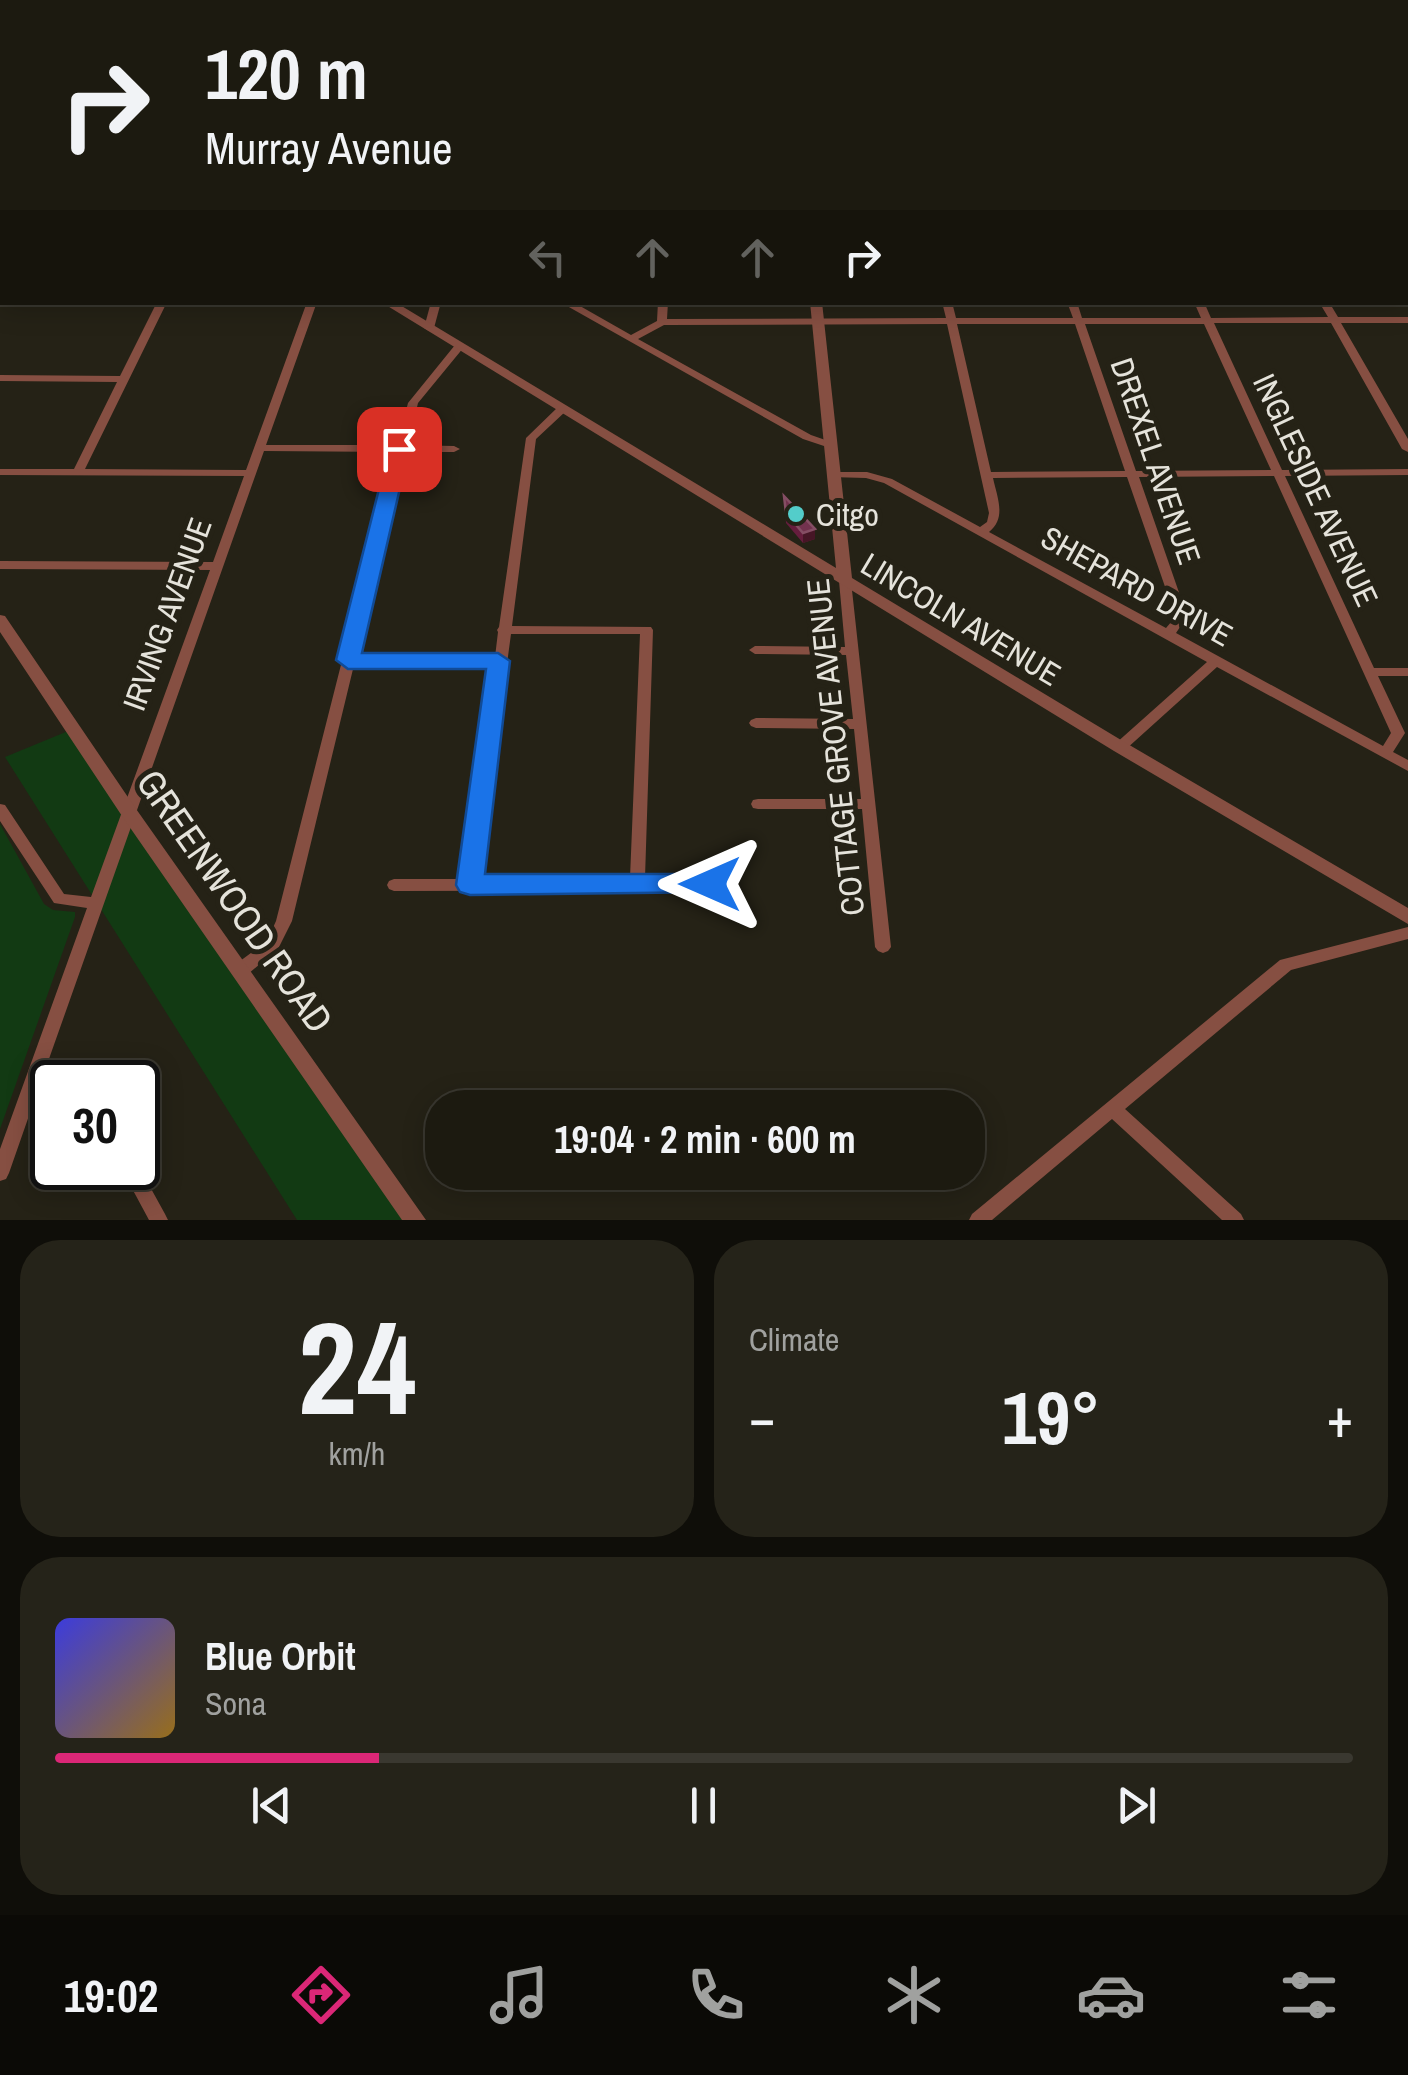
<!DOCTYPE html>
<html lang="en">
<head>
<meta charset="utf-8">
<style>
	:root { --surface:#1c1a10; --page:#252319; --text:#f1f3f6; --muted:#a0a19f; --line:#3a3830; --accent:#db2777 }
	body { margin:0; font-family:"Archivo Narrow",sans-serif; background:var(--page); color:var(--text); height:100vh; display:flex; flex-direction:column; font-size:38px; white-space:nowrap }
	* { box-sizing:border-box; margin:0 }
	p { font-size:32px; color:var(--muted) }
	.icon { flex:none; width:55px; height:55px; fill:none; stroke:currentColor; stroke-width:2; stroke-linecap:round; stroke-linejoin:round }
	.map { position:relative; height:1220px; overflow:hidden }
	.details { display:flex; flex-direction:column; gap:20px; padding:20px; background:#0f0e09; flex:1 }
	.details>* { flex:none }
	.banner { position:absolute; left:0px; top:0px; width:1410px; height:305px; box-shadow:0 5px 25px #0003,0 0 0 2px var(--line); background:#1c1a10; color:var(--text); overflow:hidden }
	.speed { position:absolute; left:30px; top:1060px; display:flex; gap:20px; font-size:50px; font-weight:700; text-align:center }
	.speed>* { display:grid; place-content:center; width:130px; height:130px; border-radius:50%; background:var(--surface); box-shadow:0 5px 25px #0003,0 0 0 2px var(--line); line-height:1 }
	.speed .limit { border:5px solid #111; border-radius:15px; background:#fff; color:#111 }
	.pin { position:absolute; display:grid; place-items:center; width:85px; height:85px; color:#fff; margin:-42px; border-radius:20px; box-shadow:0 5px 15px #0006 }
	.me { position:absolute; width:110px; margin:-55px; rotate:270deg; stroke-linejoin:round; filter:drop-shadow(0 0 8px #0008) }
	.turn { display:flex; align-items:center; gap:35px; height:210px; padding:0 40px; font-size:45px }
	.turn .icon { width:130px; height:130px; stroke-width:2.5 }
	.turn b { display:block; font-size:70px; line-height:85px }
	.lanes { display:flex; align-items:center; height:95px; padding:0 40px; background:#0003; justify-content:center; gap:50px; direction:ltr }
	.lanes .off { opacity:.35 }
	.big { font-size:75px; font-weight:800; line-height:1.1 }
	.details .tile { flex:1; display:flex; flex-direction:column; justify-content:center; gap:15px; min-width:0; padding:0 35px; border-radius:40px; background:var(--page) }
	.details .dial { align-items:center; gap:0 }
	.dial b { font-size:130px; line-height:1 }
	.song { display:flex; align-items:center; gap:30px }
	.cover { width:120px; height:120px; border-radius:15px; background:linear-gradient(135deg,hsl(240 70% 55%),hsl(40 70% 35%)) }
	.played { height:10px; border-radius:5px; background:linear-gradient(90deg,var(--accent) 25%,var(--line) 25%) }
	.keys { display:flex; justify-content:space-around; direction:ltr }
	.heat { display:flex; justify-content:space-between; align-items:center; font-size:55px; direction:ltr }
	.details .tiles { flex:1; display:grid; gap:20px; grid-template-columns:1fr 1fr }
	.tile:last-child { grid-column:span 2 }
	.trip { position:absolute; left:425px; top:1090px; width:560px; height:100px; border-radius:40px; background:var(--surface); box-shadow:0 5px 25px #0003,0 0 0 2px var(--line); font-weight:800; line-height:100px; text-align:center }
	.menu { display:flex; height:160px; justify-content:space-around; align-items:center; background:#0b0a06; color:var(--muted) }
	.menu .icon { width:70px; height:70px }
	.menu .selected { color:var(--accent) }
	.menu b { font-size:45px; color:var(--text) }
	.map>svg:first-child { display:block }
</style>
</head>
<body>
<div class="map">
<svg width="1408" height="1220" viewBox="0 0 1408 1220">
	<rect width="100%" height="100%" fill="#252216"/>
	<g fill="#123a13">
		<polygon points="73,729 411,1220 297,1220 5,757"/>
		<polygon points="0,824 44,904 53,910 75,912 75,917 0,1129"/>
	</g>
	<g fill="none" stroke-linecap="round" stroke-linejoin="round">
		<g fill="#864f42" fill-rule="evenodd">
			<rect x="0" y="132" width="2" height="4"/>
			<polygon points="2,272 2,281 0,282 0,273"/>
			<path d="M157,302H167L85,469L246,470L307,302H317L266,445H397L408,403L455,345L459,344L464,347L418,403L408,445L454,446L460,449L454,452H406L356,657H495L498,632L497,630L499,627L526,438L558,407H566L567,409L566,411L536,439L512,626L651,627L653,630L645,878H711L716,880L718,884L716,888L711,890L394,891L389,889L387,885L389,881L394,879H463L493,665H354L292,921L278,949L248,974L242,975L236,974L234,969L236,964L267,941L276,921L395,452L264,451L44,1073L69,1077L71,1082H52V1088L39,1087L9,1173L6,1179L0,1181V1149L87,908L54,903L0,821V804L5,805L64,894L91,897L210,570L0,569V561L213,562L244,476L0,475V469H74L117,382L0,381V375L120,376ZM511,634H640L630,878L478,879Z"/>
			<polygon points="431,302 441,302 434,328 429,331 424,328"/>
			<path d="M560,302H573L631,335L657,321L658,302H668L667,319L946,318L942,302H952L956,318H1073L1067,302H1077L1082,318H1201L1194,302H1204L1211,318L1328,317L1319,302H1329L1338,317H1408V323H1341L1408,439V452L1402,449L1331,323H1214L1282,470L1408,469V475L1285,476L1374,668H1408V676H1378L1405,733L1393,752L1408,760V771L1217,667L1125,750H1115L1113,747L1115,744L1207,662L884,483L866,478L830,477L828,475L830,473L834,472H867L892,479L980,527L987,522L989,513L947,324L664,325L638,339L811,435L834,443L836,445L830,448L803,439ZM957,324H1075L1125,471L991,472ZM1085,324H1204L1271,470L1136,471ZM1274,476L1391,733L1383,746L1176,633L1184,621L1183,604L1139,477ZM1127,477L1171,604L1172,621L1166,628L989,532C1007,518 997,497 993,478Z"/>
			<polygon points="845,577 851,581 891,947 888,951 883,953 878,951 875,947 862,809 758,809 753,808 751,804 753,800 758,799 861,799 854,729 756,728 751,726 749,723 751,720 756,718 853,719 846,655 755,654 749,650 755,646 845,647 839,581"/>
			<polygon points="1408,927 1408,939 1291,970 1125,1109 1241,1214 1244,1220 1222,1220 1112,1119 992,1220 969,1220 972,1214 1280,960"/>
			<polygon points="138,1165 165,1214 168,1220 149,1220 121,1168 138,1168"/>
		</g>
		<g fill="#864f42" fill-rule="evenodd">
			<rect x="782" y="0" width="8" height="2"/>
			<polygon points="0,118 2,119 2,126 0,125"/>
			<rect x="0" y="198" width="2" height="6"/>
			<polygon points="381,302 395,302 836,568 810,302 822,302 852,578 1126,743 1408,908 1408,924 1114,751"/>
			<polygon points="0,615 5,616 134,806 426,1220 402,1220 122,816 0,632"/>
		</g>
		<defs>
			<g id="rail">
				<polyline points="182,2 197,0"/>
				<polyline points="466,2 477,0"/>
			</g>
		</defs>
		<use href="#rail" stroke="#908d83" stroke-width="5"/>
		<use href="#rail" stroke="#252216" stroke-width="2.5" stroke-dasharray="8" stroke-linecap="butt"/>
	</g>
	<polygon fill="#661d3d" points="784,496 815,529 815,539 803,543 786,523"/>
	<polygon fill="#461626" points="815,529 815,539 803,543 803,533"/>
	<polygon fill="#73324e" stroke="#854e64" stroke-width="2.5" points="784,496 815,529 803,533 786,513"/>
	<polygon fill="#1a73e8" stroke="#114b97" stroke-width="2.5" points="399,443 409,449 362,653 498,653 510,661 485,874 710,874 720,877 724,884 720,892 470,895 460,892 456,885 486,669 348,669 336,660 389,449"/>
	<circle fill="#53cdca" stroke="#252216" stroke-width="4" cx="796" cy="514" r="10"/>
	<g text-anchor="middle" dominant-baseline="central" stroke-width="10" stroke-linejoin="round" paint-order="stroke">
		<g font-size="32" fill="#e5e3db" stroke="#252216">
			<text transform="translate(1156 461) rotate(71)">DREXEL AVENUE</text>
			<text transform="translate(1316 490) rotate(65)">INGLESIDE AVENUE</text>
			<text transform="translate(1137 586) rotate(29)">SHEPARD DRIVE</text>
			<text transform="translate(167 614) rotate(-70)">IRVING AVENUE</text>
			<text transform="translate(961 619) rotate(31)">LINCOLN AVENUE</text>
			<text transform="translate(835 747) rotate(-96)">COTTAGE GROVE AVENUE</text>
		</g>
		<g font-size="32" fill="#e5e3db" stroke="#252216" text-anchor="start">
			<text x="816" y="514">Citgo</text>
		</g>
		<g font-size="38" fill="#e5e3db" stroke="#252216">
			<text transform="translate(235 901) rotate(55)">GREENWOOD ROAD</text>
		</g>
	</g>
</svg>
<div class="speed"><div class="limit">30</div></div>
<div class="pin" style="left:399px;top:449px;background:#d93025"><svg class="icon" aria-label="arrive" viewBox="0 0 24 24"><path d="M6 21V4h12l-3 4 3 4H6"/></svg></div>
<svg class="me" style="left:710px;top:884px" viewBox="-20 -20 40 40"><path d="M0-17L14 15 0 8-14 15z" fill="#1a73e8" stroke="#fff" stroke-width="4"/></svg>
<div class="trip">19:04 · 2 min · 600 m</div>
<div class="banner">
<div class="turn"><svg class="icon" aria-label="right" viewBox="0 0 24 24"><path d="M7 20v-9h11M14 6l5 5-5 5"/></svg><div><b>120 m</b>Murray Avenue</div></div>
<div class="lanes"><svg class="icon off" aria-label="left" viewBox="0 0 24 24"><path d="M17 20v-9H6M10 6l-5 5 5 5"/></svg><svg class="icon off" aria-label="ahead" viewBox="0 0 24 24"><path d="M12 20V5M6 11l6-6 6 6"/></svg><svg class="icon off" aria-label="ahead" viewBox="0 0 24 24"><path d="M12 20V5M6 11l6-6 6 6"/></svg><svg class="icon" aria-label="right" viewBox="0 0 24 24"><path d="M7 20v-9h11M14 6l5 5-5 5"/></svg></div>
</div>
</div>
<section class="details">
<div class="tiles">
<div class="tile dial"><b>24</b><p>km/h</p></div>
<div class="tile"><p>Climate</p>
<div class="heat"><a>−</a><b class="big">19°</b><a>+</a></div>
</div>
<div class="tile">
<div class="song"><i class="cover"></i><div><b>Blue Orbit</b><p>Sona</p></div></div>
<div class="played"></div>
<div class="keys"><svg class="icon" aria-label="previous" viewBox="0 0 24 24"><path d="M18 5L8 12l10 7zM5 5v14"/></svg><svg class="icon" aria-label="pause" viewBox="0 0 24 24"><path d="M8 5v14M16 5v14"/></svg><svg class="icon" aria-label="next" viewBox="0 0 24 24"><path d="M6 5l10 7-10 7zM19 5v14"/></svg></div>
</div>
</div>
</section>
<nav class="menu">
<b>19:02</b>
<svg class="icon selected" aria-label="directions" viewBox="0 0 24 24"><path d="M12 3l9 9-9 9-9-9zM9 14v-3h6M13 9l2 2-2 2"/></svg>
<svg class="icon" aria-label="music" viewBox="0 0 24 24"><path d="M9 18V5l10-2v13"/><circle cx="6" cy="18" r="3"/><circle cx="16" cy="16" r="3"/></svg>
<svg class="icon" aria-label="phone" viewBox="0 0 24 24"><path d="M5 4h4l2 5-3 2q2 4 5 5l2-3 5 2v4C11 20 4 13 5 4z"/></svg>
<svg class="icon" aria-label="climate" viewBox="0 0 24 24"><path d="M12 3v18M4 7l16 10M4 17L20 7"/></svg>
<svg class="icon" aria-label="car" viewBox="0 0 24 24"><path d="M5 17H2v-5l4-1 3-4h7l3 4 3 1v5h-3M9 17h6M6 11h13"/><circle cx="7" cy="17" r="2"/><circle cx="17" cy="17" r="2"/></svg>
<svg class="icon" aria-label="filters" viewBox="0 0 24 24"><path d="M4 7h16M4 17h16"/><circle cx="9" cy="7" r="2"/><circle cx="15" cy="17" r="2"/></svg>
</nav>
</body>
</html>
